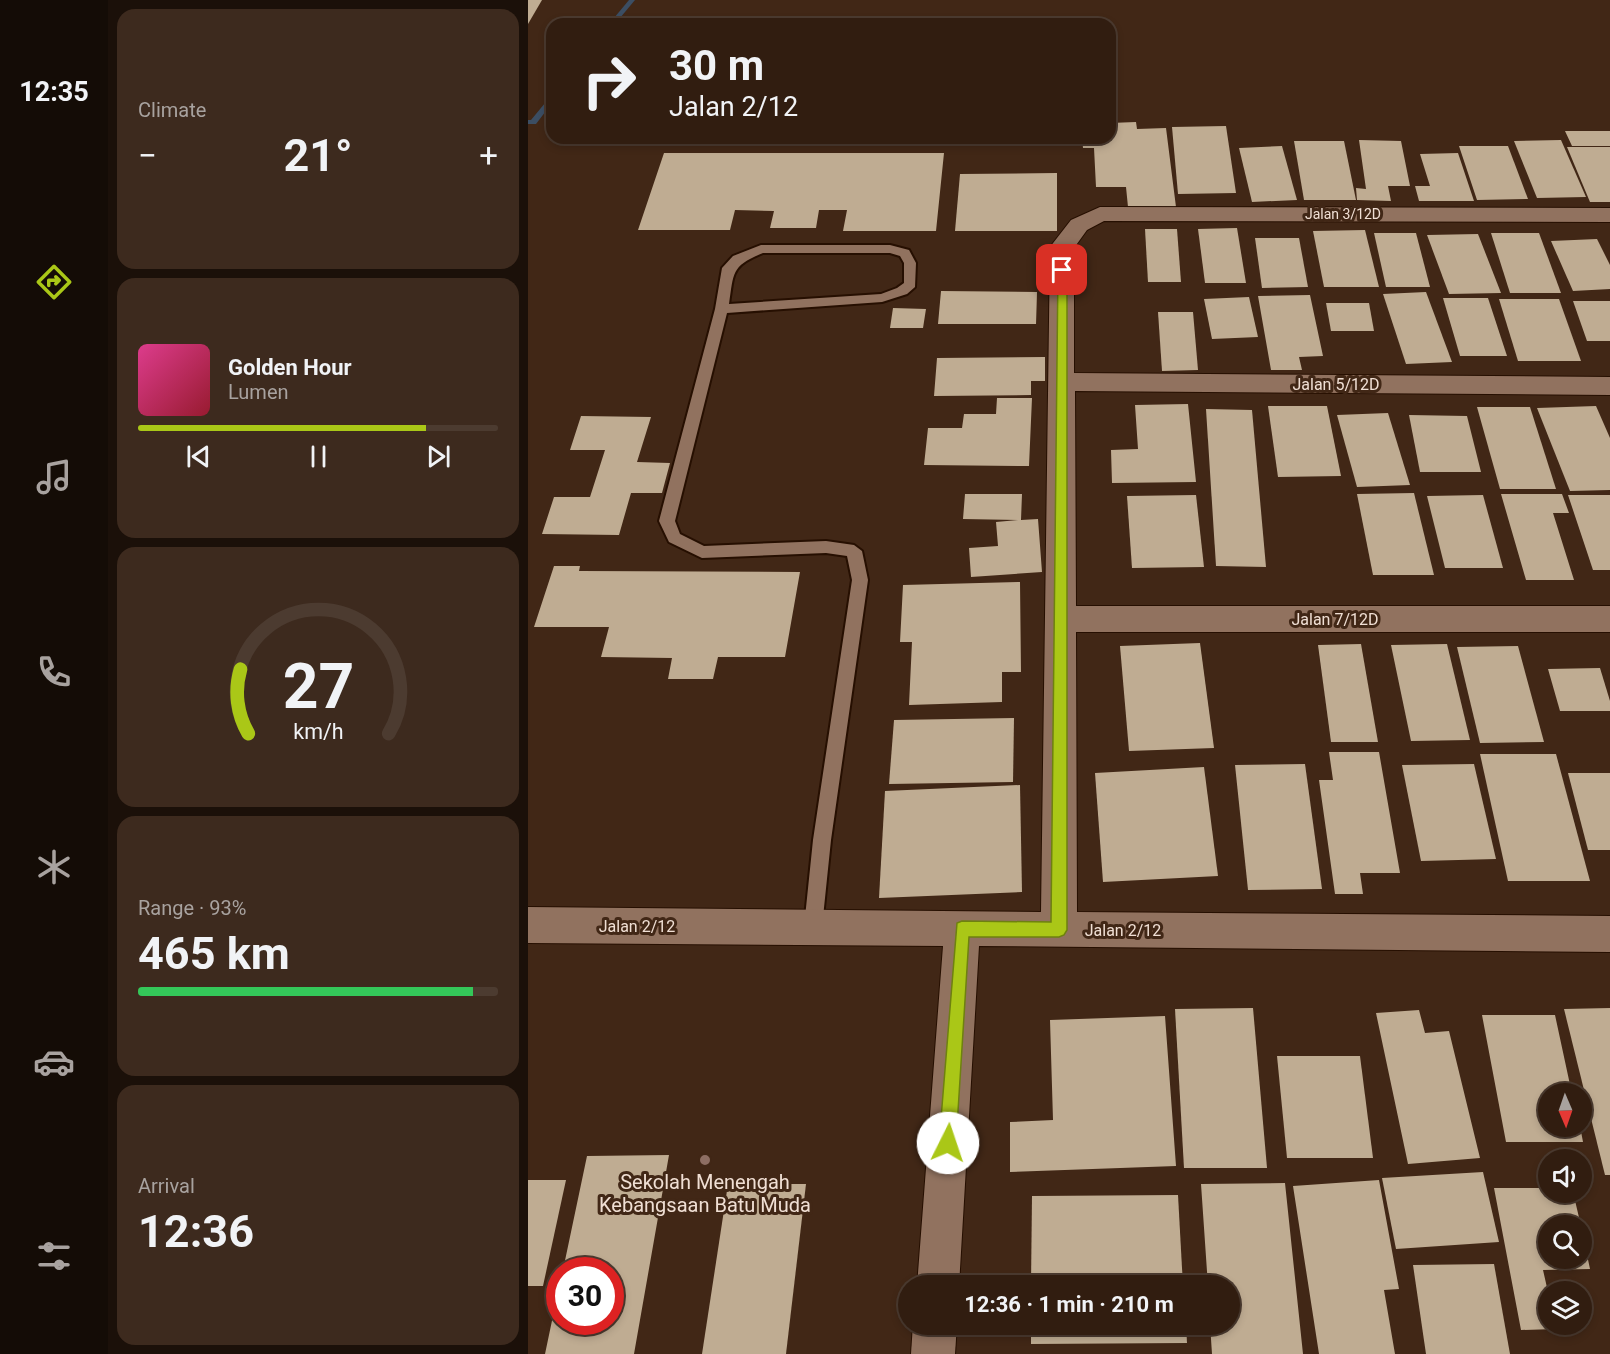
<!DOCTYPE html>
<html lang="en">
<head>
<meta charset="utf-8">
<style>
	:root { --surface:#311d10; --page:#3d2a1e; --text:#f1f3f6; --muted:#a8a29f; --line:#4c3b30; --accent:#aac717 }
	body { margin:0; font-family:Roboto,sans-serif; background:var(--page); color:var(--text); height:100vh; display:flex; flex-direction:column; font-size:22px; white-space:nowrap }
	* { box-sizing:border-box; margin:0 }
	p { font-size:20px; color:var(--muted) }
	.icon { flex:none; width:33px; height:33px; fill:none; stroke:currentColor; stroke-width:2; stroke-linecap:round; stroke-linejoin:round }
	.map { position:relative; flex:1; overflow:hidden }
	.details { display:flex; flex-direction:column; gap:9px; padding:9px; background:#1b1009; width:420px }
	.details>* { flex:none }
	.top-card { position:absolute; left:18px; top:18px; width:570px; height:126px; border-radius:18px; box-shadow:0 3px 9px #0003,0 0 0 2px var(--line); background:#311d10; color:var(--text); overflow:hidden }
	.needle { width:39px; rotate:178deg }
	.fabs { position:absolute; left:1010px; top:1083px; display:grid; gap:12px }
	.fabs a { display:grid; place-items:center; width:54px; height:54px; border-radius:50%; background:var(--surface); box-shadow:0 3px 9px #0003,0 0 0 2px var(--line); font-size:30px }
	.speed { position:absolute; left:18px; top:1257px; display:flex; gap:12px; font-size:30px; font-weight:700; text-align:center }
	.speed>* { display:grid; place-content:center; width:78px; height:78px; border-radius:50%; background:var(--surface); box-shadow:0 3px 9px #0003,0 0 0 2px var(--line); line-height:1 }
	.speed .limit { border:9px solid #d22; background:#fff; color:#111 }
	.pin { position:absolute; display:grid; place-items:center; width:51px; height:51px; color:#fff; margin:-26px; border-radius:12px; box-shadow:0 3px 9px #0006 }
	.me { position:absolute; width:66px; margin:-33px; rotate:4deg; stroke-linejoin:round; filter:drop-shadow(0 0 4px #0008) }
	.turn { display:flex; align-items:center; gap:21px; height:126px; padding:0 24px; font-size:27px }
	.turn .icon { width:78px; height:78px; stroke-width:2.5 }
	.turn b { display:block; font-size:42px; line-height:51px }
	.big { font-size:45px; font-weight:700; line-height:1.1 }
	.details .tile { flex:1; display:flex; flex-direction:column; justify-content:center; gap:9px; min-width:0; padding:0 21px; border-radius:18px; background:var(--page) }
	.details .dial { align-items:center; gap:0 }
	.dial svg { height:156px; overflow:visible; fill:none; stroke:var(--line); stroke-width:7; stroke-linecap:round; text-anchor:middle }
	.dial text { fill:var(--text); stroke:none }
	.song { display:flex; align-items:center; gap:18px }
	.cover { width:72px; height:72px; border-radius:9px; background:linear-gradient(135deg,hsl(330 70% 55%),hsl(350 70% 35%)) }
	.played { height:6px; border-radius:3px; background:linear-gradient(90deg,var(--accent) 80%,var(--line) 80%) }
	.keys { display:flex; justify-content:space-around; direction:ltr }
	.heat { display:flex; justify-content:space-between; align-items:center; font-size:33px; direction:ltr }
	.charge { height:9px; border-radius:4px; background:linear-gradient(90deg,#34c759 93%,var(--line) 0) }
	.trip { position:absolute; left:370px; top:1275px; width:342px; height:60px; border-radius:30px; background:var(--surface); box-shadow:0 3px 9px #0003,0 0 0 2px var(--line); font-weight:700; line-height:60px; text-align:center }
	main { display:flex; flex:1; min-height:0 }
	.tabs { display:flex; flex-direction:column; width:108px; justify-content:space-around; align-items:center; background:#140c06; color:var(--muted) }
	.tabs .icon { width:42px; height:42px }
	.tabs .selected { color:var(--accent) }
	.tabs b { font-size:27px; color:var(--text) }
	.map>svg:first-child { display:block }
</style>
</head>
<body>
<main>
<nav class="tabs">
<b>12:35</b>
<svg class="icon selected" aria-label="directions" viewBox="0 0 24 24"><path d="M12 3l9 9-9 9-9-9zM9 14v-3h6M13 9l2 2-2 2"/></svg>
<svg class="icon" aria-label="music" viewBox="0 0 24 24"><path d="M9 18V5l10-2v13"/><circle cx="6" cy="18" r="3"/><circle cx="16" cy="16" r="3"/></svg>
<svg class="icon" aria-label="phone" viewBox="0 0 24 24"><path d="M5 4h4l2 5-3 2q2 4 5 5l2-3 5 2v4C11 20 4 13 5 4z"/></svg>
<svg class="icon" aria-label="climate" viewBox="0 0 24 24"><path d="M12 3v18M4 7l16 10M4 17L20 7"/></svg>
<svg class="icon" aria-label="car" viewBox="0 0 24 24"><path d="M5 17H2v-5l4-1 3-4h7l3 4 3 1v5h-3M9 17h6M6 11h13"/><circle cx="7" cy="17" r="2"/><circle cx="17" cy="17" r="2"/></svg>
<svg class="icon" aria-label="filters" viewBox="0 0 24 24"><path d="M4 7h16M4 17h16"/><circle cx="9" cy="7" r="2"/><circle cx="15" cy="17" r="2"/></svg>
</nav>
<section class="details">
<div class="tile"><p>Climate</p>
<div class="heat"><a>−</a><b class="big">21°</b><a>+</a></div>
</div>
<div class="tile">
<div class="song"><i class="cover"></i><div><b>Golden Hour</b><p>Lumen</p></div></div>
<div class="played"></div>
<div class="keys"><svg class="icon" aria-label="previous" viewBox="0 0 24 24"><path d="M18 5L8 12l10 7zM5 5v14"/></svg><svg class="icon" aria-label="pause" viewBox="0 0 24 24"><path d="M8 5v14M16 5v14"/></svg><svg class="icon" aria-label="next" viewBox="0 0 24 24"><path d="M6 5l10 7-10 7zM19 5v14"/></svg></div>
</div>
<div class="tile dial"><svg viewBox="0 0 100 80">
<path d="M14 69A42 42 0 1 1 86 69"/>
<path d="M14 69A42 42 0 0 1 10 36" stroke="#aac717"/>
<text x="50" y="56" font-size="32" font-weight="700">27</text>
<text x="50" y="72" font-size="11">km/h</text>
</svg></div>
<div class="tile"><p>Range · 93%</p><b class="big">465 km</b><div class="charge"></div></div>
<div class="tile"><p>Arrival</p><b class="big">12:36</b></div>
</section>
<div class="map">
<svg width="1082" height="1354" viewBox="0 0 1082 1354">
	<rect width="100%" height="100%" fill="#412716"/>
	<g fill="none" stroke-linecap="round" stroke-linejoin="round">
		<g fill="#3c4e63" fill-rule="evenodd">
			<polygon points="101,0 107,0 87,24 81,24"/>
			<polygon points="24,96 24,103 8,124 0,124 0,120 3,120 22,97"/>
		</g>
	</g>
	<g fill="#bfac92">
		<polygon points="0,0 14,0 0,24"/>
		<polygon points="608,122 609,129 638,128 648,207 600,207 598,187 568,187 566,148 555,148 554,138 582,138 582,123"/>
		<polygon points="698,126 708,193 650,194 644,127"/>
		<polygon points="1037,131 1082,131 1082,146 1044,146"/>
		<polygon points="831,140 873,141 882,186 860,186 863,201 829,200 828,188 838,189"/>
		<polygon points="1033,140 1058,197 1009,198 986,141"/>
		<polygon points="766,141 816,141 828,200 776,200"/>
		<polygon points="754,146 769,200 724,202 711,148"/>
		<polygon points="931,146 980,146 1000,199 949,200"/>
		<polygon points="1039,147 1082,147 1082,202 1062,202"/>
		<polygon points="136,153 416,153 408,231 315,231 319,210 291,210 288,228 242,228 246,211 207,210 202,230 110,230"/>
		<polygon points="930,153 946,201 891,201 887,186 902,186 892,154"/>
		<polygon points="529,173 529,231 427,231 432,174"/>
		<polygon points="709,228 718,283 677,283 670,229"/>
		<polygon points="617,229 649,229 653,282 620,282"/>
		<polygon points="837,230 851,287 796,287 785,231"/>
		<polygon points="846,233 888,233 902,287 858,287"/>
		<polygon points="963,233 1011,233 1033,293 982,293"/>
		<polygon points="950,234 973,293 921,294 899,235"/>
		<polygon points="727,238 771,238 780,287 734,288"/>
		<polygon points="1069,239 1082,265 1082,289 1045,291 1023,241"/>
		<polygon points="413,291 509,292 508,324 410,324"/>
		<polygon points="898,292 924,362 878,364 855,294"/>
		<polygon points="782,295 795,356 771,357 774,370 743,370 730,296"/>
		<polygon points="721,297 730,337 684,339 676,299"/>
		<polygon points="915,298 960,298 979,356 932,356"/>
		<polygon points="971,299 1031,299 1053,361 990,361"/>
		<polygon points="1045,301 1082,301 1082,341 1059,341"/>
		<polygon points="798,303 841,303 846,331 803,331"/>
		<polygon points="365,308 398,309 395,328 362,328"/>
		<polygon points="630,312 665,312 670,370 634,371"/>
		<polygon points="517,357 517,381 503,381 503,395 406,396 409,358"/>
		<polygon points="469,398 504,398 501,466 396,465 400,428 434,428 436,414 468,414"/>
		<polygon points="660,404 668,482 584,483 583,450 610,449 607,405"/>
		<polygon points="740,406 799,406 813,476 750,477"/>
		<polygon points="1068,406 1082,438 1082,490 1042,491 1009,408"/>
		<polygon points="949,407 1002,407 1028,489 972,489"/>
		<polygon points="678,409 724,410 738,567 688,566"/>
		<polygon points="860,413 882,485 829,487 809,415"/>
		<polygon points="881,415 939,416 953,472 892,472"/>
		<polygon points="53,416 123,417 109,462 142,463 134,493 103,493 91,535 14,534 26,497 62,497 77,450 42,450"/>
		<polygon points="886,493 906,575 845,575 829,494"/>
		<polygon points="437,494 494,494 493,520 510,519 514,572 443,577 441,548 470,546 468,522 490,520 435,519"/>
		<polygon points="973,494 1034,494 1041,513 1025,513 1046,580 998,580"/>
		<polygon points="668,495 676,567 604,568 599,496"/>
		<polygon points="955,495 975,568 917,568 899,496"/>
		<polygon points="1040,495 1082,495 1082,570 1065,570"/>
		<polygon points="26,566 52,566 51,571 272,572 257,657 190,657 185,679 140,679 144,658 73,657 81,627 6,627"/>
		<polygon points="492,582 493,672 474,672 474,702 381,705 384,642 372,642 375,585"/>
		<polygon points="672,643 686,748 601,751 592,646"/>
		<polygon points="833,644 850,742 803,742 790,645"/>
		<polygon points="919,644 942,740 883,741 863,645"/>
		<polygon points="990,646 1016,742 952,743 929,647"/>
		<polygon points="1072,668 1082,701 1082,711 1032,711 1020,669"/>
		<polygon points="486,718 485,782 361,784 366,720"/>
		<polygon points="801,752 851,752 872,873 832,873 835,894 807,894 791,780 805,780"/>
		<polygon points="952,754 1028,754 1062,881 980,881"/>
		<polygon points="777,764 794,889 720,890 707,765"/>
		<polygon points="946,764 968,859 893,861 874,765"/>
		<polygon points="676,767 690,876 575,882 567,773"/>
		<polygon points="1040,773 1082,773 1082,850 1060,850"/>
		<polygon points="492,785 494,892 351,898 357,791"/>
		<polygon points="725,1008 739,1168 656,1168 647,1009"/>
		<polygon points="1082,1008 1082,1175 1077,1175 1036,1009"/>
		<polygon points="891,1010 897,1033 921,1031 952,1158 880,1164 848,1013"/>
		<polygon points="954,1015 1027,1015 1044,1094 1020,1094 1020,1126 1052,1126 1055,1142 978,1142"/>
		<polygon points="637,1016 648,1166 482,1172 482,1122 525,1120 522,1020"/>
		<polygon points="749,1056 832,1056 845,1158 759,1158"/>
		<polygon points="141,1155 106,1354 17,1354 30,1292 32,1322 82,1322 82,1270 35,1270 59,1156"/>
		<polygon points="955,1172 971,1242 868,1249 854,1178"/>
		<polygon points="0,1180 38,1180 15,1286 0,1286"/>
		<polygon points="851,1180 871,1289 856,1290 867,1354 791,1354 765,1186"/>
		<polygon points="757,1183 775,1354 684,1354 682,1324 702,1324 702,1286 680,1286 673,1184"/>
		<polygon points="200,1184 278,1184 258,1354 174,1354"/>
		<polygon points="966,1188 1020,1188 1020,1192 1045,1192 1053,1226 1020,1226 1020,1258 1053,1258 1054,1231 1062,1269 1015,1270 1020,1292 1020,1324 1027,1324 1028,1329 993,1330"/>
		<polygon points="650,1195 655,1286 503,1286 504,1196"/>
		<polygon points="966,1264 982,1354 898,1354 885,1265"/>
		<polygon points="503,1324 658,1324 659,1343 503,1344"/>
	</g>
	<g fill="none" stroke-linecap="round" stroke-linejoin="round">
		<defs>
			<path id="service" d="M233,245H362L381,250L388,263L387,287L379,294L354,302L199,313L147,521L152,534L176,546L298,541L326,545L334,551L340,580L303,840L294,927L292,934L285,936L278,934L276,927L285,840L324,580L319,556L298,553L174,558L141,542L131,521L187,309L194,268L205,256ZM235,253H362L372,256L376,263V283L369,288L353,294L201,304C206,272 203,266 235,253Z"/>
			<g id="minor">
				<polygon points="572,207 1082,208 1082,222 576,221 559,230 546,248 546,373 1082,377 1082,395 547,391 548,606 1082,606 1082,632 548,632 549,912 1082,916 1082,952 451,946 431,1286 389,1286 415,946 0,943 0,907 513,912 522,247 543,220"/>
				<polygon points="385,1324 429,1324 427,1354 383,1354"/>
			</g>
		</defs>
		<use href="#service" stroke="#260f01" stroke-width="4"/>
		<use href="#minor" stroke="#260f01" stroke-width="2"/>
		<use href="#service" fill="#91725f" fill-rule="evenodd"/>
		<use href="#minor" fill="#91725f" fill-rule="evenodd"/>
	</g>
	<polygon fill="#aac717" stroke="#6e810f" stroke-width="1.5" points="530,267 539,270 539,930 536,935 531,937 441,937 428,1143 426,1149 420,1151 414,1149 411,1143 429,923 434,921 523,922"/>
	<circle fill="#8d6e63" stroke="#412716" stroke-width="2" cx="177" cy="1160" r="6"/>
	<g text-anchor="middle" dominant-baseline="central" stroke-width="6" stroke-linejoin="round" paint-order="stroke">
		<g font-size="14" fill="#f0dfd4" stroke="#412716">
			<text x="815" y="214">Jalan 3/12D</text>
		</g>
		<g font-size="16" fill="#f0dfd4" stroke="#412716">
			<text x="808" y="384">Jalan 5/12D</text>
			<text x="807" y="619">Jalan 7/12D</text>
			<text x="109" y="926">Jalan 2/12</text>
			<text x="595" y="930">Jalan 2/12</text>
		</g>
		<g font-size="20" fill="#f0dfd4" stroke="#412716">
			<text x="177" y="1182">Sekolah Menengah<tspan x="177" dy="23">Kebangsaan Batu Muda</tspan></text>
		</g>
	</g>
</svg>
<div class="fabs">
<a><svg class="needle" viewBox="-14 -14 28 28"><path d="M0-13l5 13h-10z" fill="#e53935"/><path d="M0 13l5-13h-10z" fill="#a8a29f"/></svg></a>
<a><svg class="icon" aria-label="sound" viewBox="0 0 24 24"><path d="M4 9h4l5-4v14l-5-4H4zM17 9q2 3 0 6"/></svg></a>
<a><svg class="icon" aria-label="search" viewBox="0 0 24 24"><circle cx="10" cy="10" r="6"/><path d="M15 15l6 6"/></svg></a>
<a><svg class="icon" aria-label="layers" viewBox="0 0 24 24"><path d="M12 4l9 5-9 5-9-5zM3 14l9 5 9-5"/></svg></a>
</div>
<div class="speed"><div class="limit">30</div></div>
<div class="pin" style="left:534px;top:270px;background:#d93025"><svg class="icon" aria-label="arrive" viewBox="0 0 24 24"><path d="M6 21V4h12l-3 4 3 4H6"/></svg></div>
<svg class="me" style="left:420px;top:1143px" viewBox="-20 -20 40 40"><circle r="19" fill="#fff"/><path d="M0-13L10 11 0 6-10 11z" fill="#aac717"/></svg>
<div class="trip">12:36 · 1 min · 210 m</div>
<div class="top-card">
<div class="turn"><svg class="icon" aria-label="right" viewBox="0 0 24 24"><path d="M7 20v-9h11M14 6l5 5-5 5"/></svg><div><b>30 m</b>Jalan 2/12</div></div>
</div>
</div>
</main>
</body>
</html>
